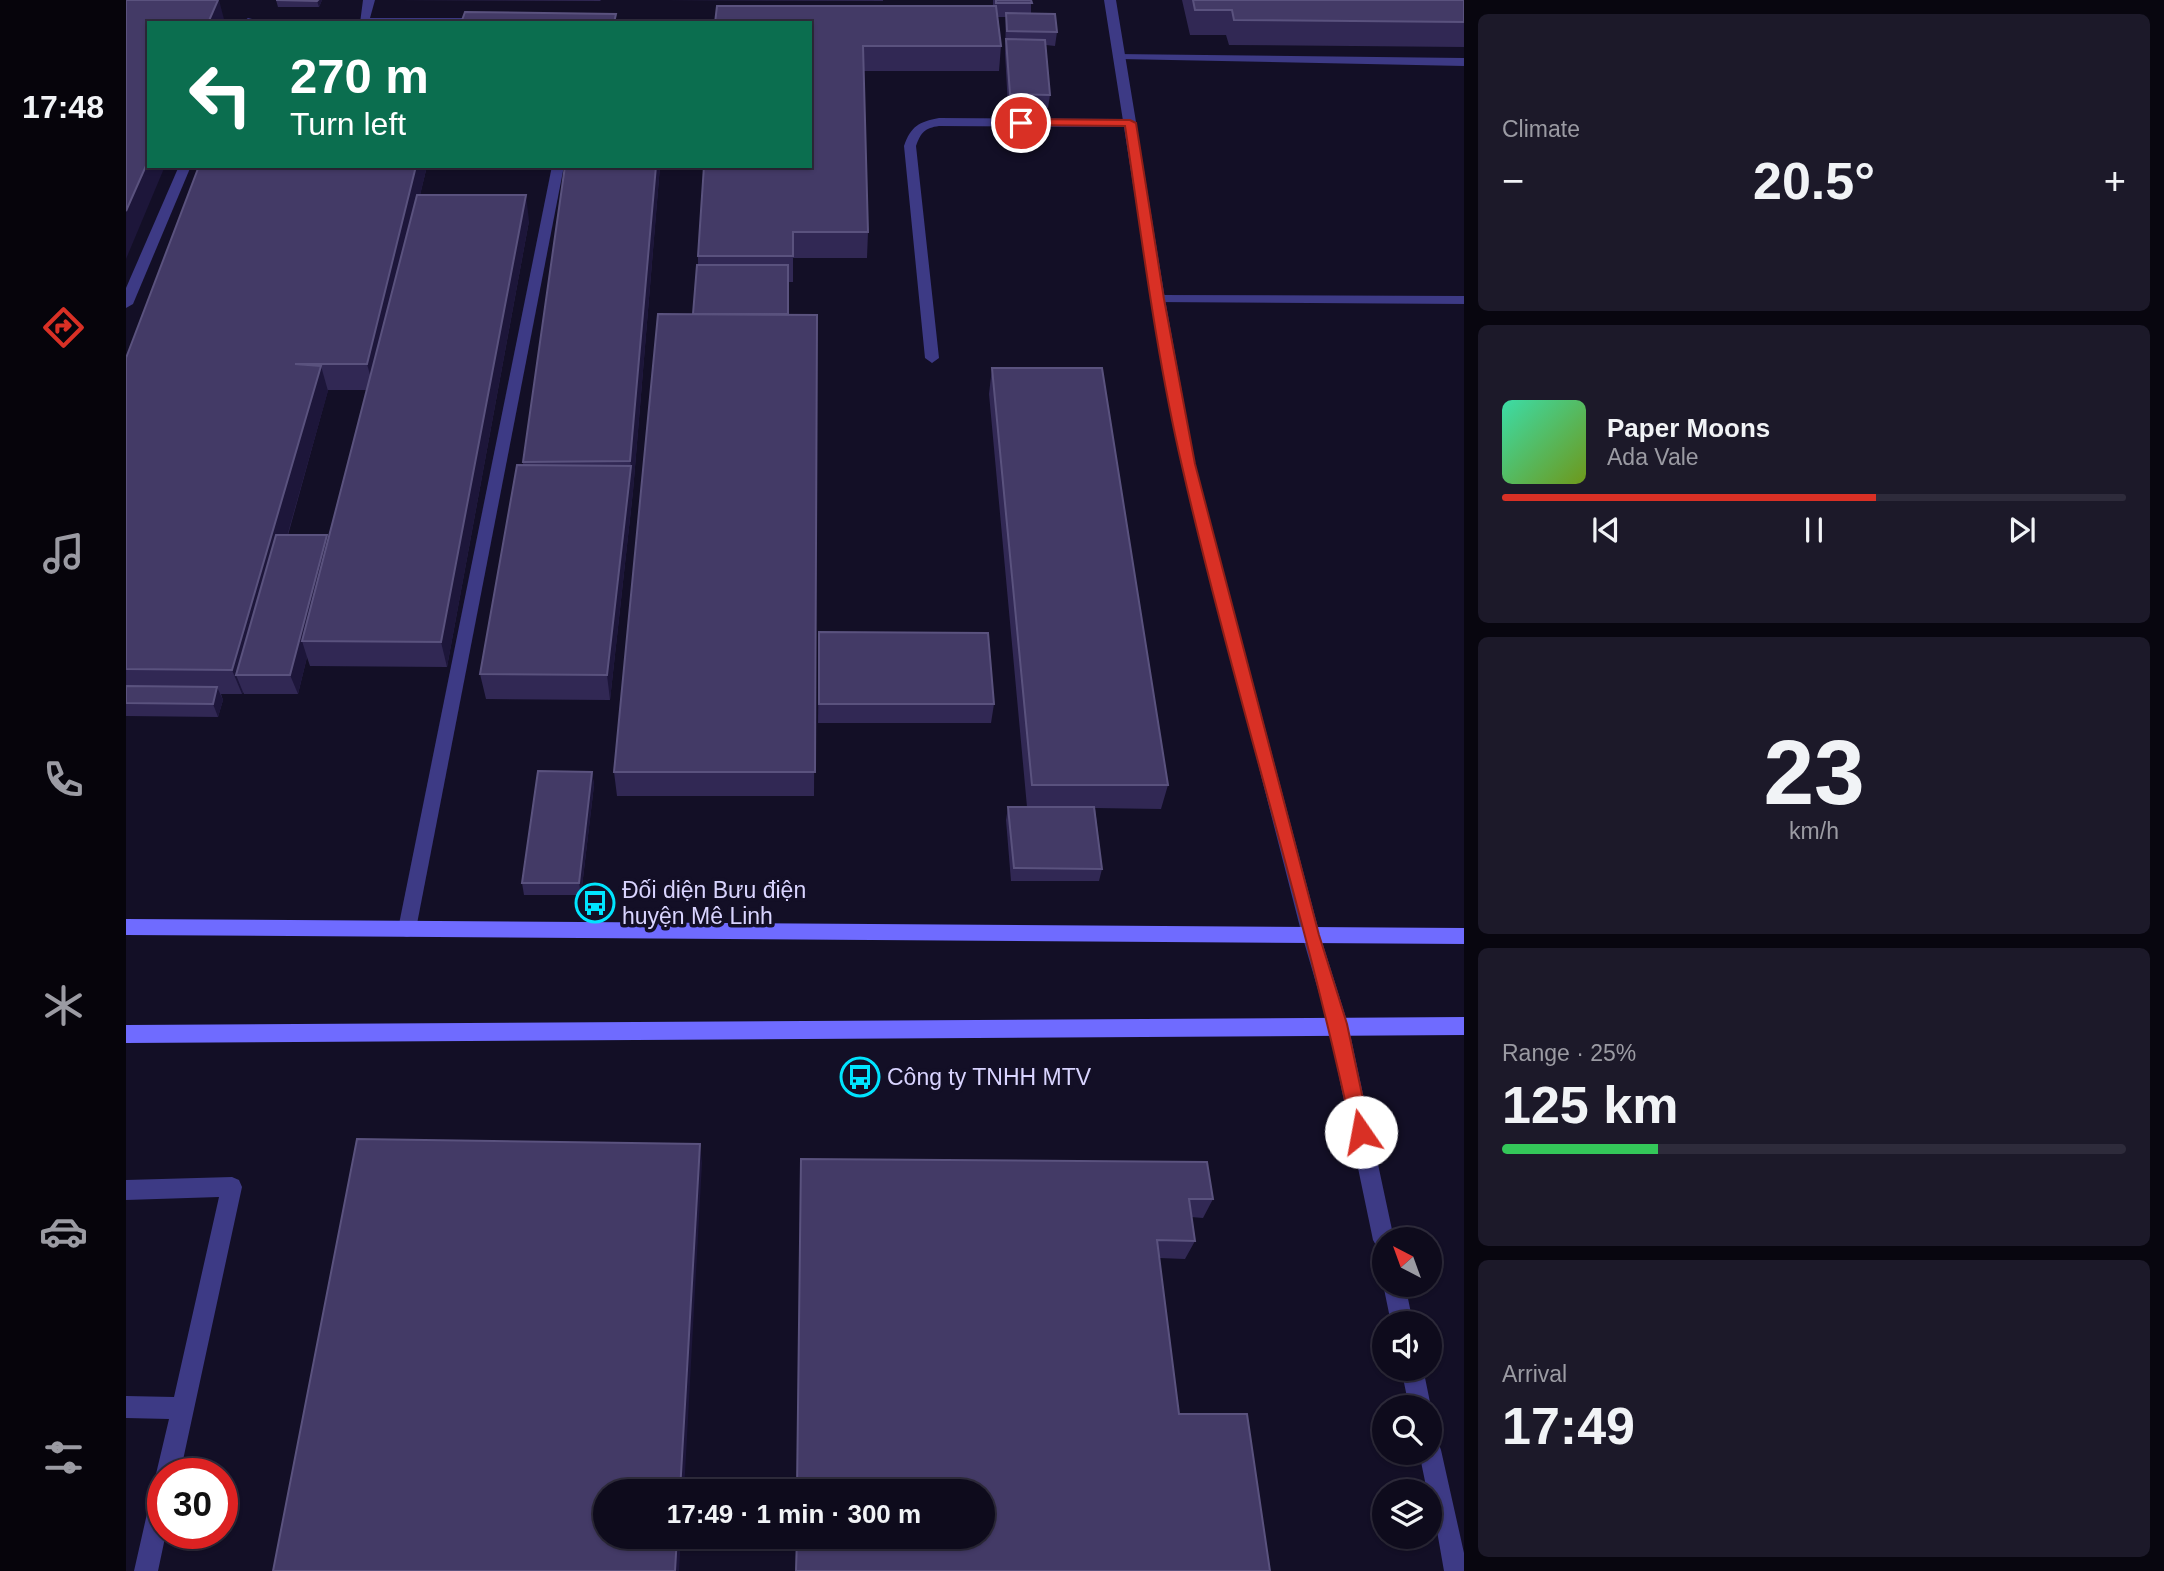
<!DOCTYPE html>
<html lang="en">
<head>
<meta charset="utf-8">
<style>
	:root { --surface:#0e0b1c; --page:#1c1929; --text:#f1f3f6; --muted:#9b9ba3; --line:#2e2b3b; --accent:#d93025 }
	body { margin:0; font-family:Arial,sans-serif; background:var(--page); color:var(--text); height:100vh; display:flex; flex-direction:column; font-size:26px; white-space:nowrap }
	* { box-sizing:border-box; margin:0 }
	p { font-size:23px; color:var(--muted) }
	.icon { flex:none; width:38px; height:38px; fill:none; stroke:currentColor; stroke-width:2; stroke-linecap:round; stroke-linejoin:round }
	.map { position:relative; flex:1; overflow:hidden }
	.panel { display:flex; flex-direction:column; gap:14px; padding:14px; background:#08060f; width:700px }
	.panel>* { flex:none }
	.guide { position:absolute; left:21px; top:21px; width:665px; height:147px; border-radius:0px; box-shadow:0 2px 5px #0004,0 0 0 2px var(--line); background:#0b6e4f; color:#fff; overflow:hidden }
	.needle { width:46px; rotate:319deg }
	.tools { position:absolute; left:1246px; top:1227px; display:grid; gap:14px }
	.tools a { display:grid; place-items:center; width:70px; height:70px; border-radius:50%; background:var(--surface); box-shadow:0 2px 5px #0004,0 0 0 2px var(--line); font-size:35px }
	.speed { position:absolute; left:21px; top:1458px; display:flex; gap:14px; font-size:35px; font-weight:700; text-align:center }
	.speed>* { display:grid; place-content:center; width:91px; height:91px; border-radius:50%; background:var(--surface); box-shadow:0 2px 5px #0004,0 0 0 2px var(--line); line-height:1 }
	.speed .limit { border:10px solid #d22; background:#fff; color:#111 }
	.pin { position:absolute; display:grid; place-items:center; width:60px; height:60px; color:#fff; margin:-30px; border:4px solid #fff; border-radius:50%; box-shadow:0 2px 7px #0007 }
	.me { position:absolute; width:77px; margin:-38px; rotate:348deg; stroke-linejoin:round; filter:drop-shadow(0 0 5px #0008) }
	.turn { display:flex; align-items:center; gap:24px; height:147px; padding:0 28px; font-size:32px }
	.turn .icon { width:91px; height:91px; stroke-width:2.5 }
	.turn b { display:block; font-size:49px; line-height:60px }
	.big { font-size:52px; font-weight:800; line-height:1.1 }
	.panel .widget { flex:1; display:flex; flex-direction:column; justify-content:center; gap:10px; min-width:0; padding:0 24px; border-radius:10px; background:var(--page) }
	.panel .dial { align-items:center; gap:0 }
	.dial b { font-size:91px; line-height:1 }
	.song { display:flex; align-items:center; gap:21px }
	.cover { width:84px; height:84px; border-radius:10px; background:linear-gradient(135deg,hsl(160 70% 55%),hsl(80 70% 35%)) }
	.played { height:7px; border-radius:4px; background:linear-gradient(90deg,var(--accent) 60%,var(--line) 60%) }
	.keys { display:flex; justify-content:space-around; direction:ltr }
	.heat { display:flex; justify-content:space-between; align-items:center; font-size:38px; direction:ltr }
	.charge { height:10px; border-radius:5px; background:linear-gradient(90deg,#34c759 25%,var(--line) 0) }
	.trip { position:absolute; left:467px; top:1479px; width:402px; height:70px; border-radius:35px; background:var(--surface); box-shadow:0 2px 5px #0004,0 0 0 2px var(--line); font-weight:800; line-height:70px; text-align:center }
	main { display:flex; flex:1; min-height:0 }
	.menu { display:flex; flex-direction:column; width:126px; justify-content:space-around; align-items:center; background:#06040b; color:var(--muted) }
	.menu .icon { width:49px; height:49px }
	.menu .on { color:var(--accent) }
	.menu b { font-size:32px; color:var(--text) }
	.map>svg:first-child { display:block }
</style>
</head>
<body>
<main>
<nav class="menu">
<b>17:48</b>
<svg class="icon on" aria-label="directions" viewBox="0 0 24 24"><path d="M12 3l9 9-9 9-9-9zM9 14v-3h6M13 9l2 2-2 2"/></svg>
<svg class="icon" aria-label="music" viewBox="0 0 24 24"><path d="M9 18V5l10-2v13"/><circle cx="6" cy="18" r="3"/><circle cx="16" cy="16" r="3"/></svg>
<svg class="icon" aria-label="phone" viewBox="0 0 24 24"><path d="M5 4h4l2 5-3 2q2 4 5 5l2-3 5 2v4C11 20 4 13 5 4z"/></svg>
<svg class="icon" aria-label="climate" viewBox="0 0 24 24"><path d="M12 3v18M4 7l16 10M4 17L20 7"/></svg>
<svg class="icon" aria-label="car" viewBox="0 0 24 24"><path d="M5 17H2v-5l4-1 3-4h7l3 4 3 1v5h-3M9 17h6M6 11h13"/><circle cx="7" cy="17" r="2"/><circle cx="17" cy="17" r="2"/></svg>
<svg class="icon" aria-label="filters" viewBox="0 0 24 24"><path d="M4 7h16M4 17h16"/><circle cx="9" cy="7" r="2"/><circle cx="15" cy="17" r="2"/></svg>
</nav>
<div class="map">
<svg width="1338" height="1571" viewBox="0 0 1338 1571">
	<rect width="100%" height="100%" fill="#130f26"/>
	<g fill="none" stroke-linecap="round" stroke-linejoin="round">
		<g fill="#3d3a85" fill-rule="evenodd">
			<polygon points="237,0 249,0 244,18 357,18 363,21 234,23"/>
			<polygon points="122,18 126,19 127,23 115,23"/>
			<polygon points="990,54 1338,58 1338,66 994,59 988,56"/>
			<path d="M813,118L1004,119L1010,123L1004,127L813,126C799,128 795,132 790,146L813,358L806,363L799,358L778,146C785,126 793,122 813,118Z"/>
			<polygon points="53,166 65,166 7,304 0,308 0,288"/>
			<polygon points="426,166 438,166 290,929 288,935 281,937 274,935 272,929"/>
			<polygon points="1032,295 1338,296 1338,304 1027,302 1027,296"/>
			<polygon points="106,1177 113,1180 116,1187 54,1474 37,1474 37,1483 30,1474 43,1419 0,1418 0,1396 48,1397 93,1197 0,1200 0,1180"/>
			<polygon points="37,1484 37,1533 40,1533 32,1571 8,1571 25,1496 29,1488"/>
		</g>
		<g fill="#3d3a85" fill-rule="evenodd">
			<polygon points="978,0 990,0 1039,299 1069,464 1194,935 1222,1024 1268,1239 1258,1239 1258,1250 1251,1247 1247,1240 1202,1024 1176,935 1055,464 1025,299"/>
			<polygon points="1258,1282 1258,1284 1279,1284 1287,1323 1265,1323 1257,1284"/>
			<polygon points="1275,1368 1297,1368 1305,1407 1304,1411 1304,1407 1283,1407"/>
			<polygon points="1304,1439 1312,1442 1315,1450 1338,1553 1338,1571 1318,1571 1304,1491 1301,1491 1293,1452 1304,1452"/>
		</g>
		<g fill="#6f6bff" fill-rule="evenodd">
			<polygon points="0,919 1338,928 1338,944 0,935"/>
			<polygon points="1338,1017 1338,1035 0,1043 0,1025"/>
		</g>
	</g>
	<g fill="#312854" fill-rule="evenodd">
		<polygon points="150,0 196,0 193,7 152,7"/>
		<polygon points="272,0 475,0 474,1"/>
		<polygon points="539,0 757,0 757,1"/>
		<polygon points="867,0 905,0 905,14 931,32 929,46 920,45 924,95 922,108 882,107 879,53 880,17 872,17 875,46 873,71 738,71 742,232 741,258 667,258 667,282 662,282 662,314 691,315 688,796 491,796 488,772 567,314 572,265 572,256 684,23 867,6"/>
		<polygon points="1056,0 1338,0 1338,47 1103,45 1100,35 1064,35"/>
		<path d="M73,166H301L294,195L403,221L321,667L184,666L181,657L172,694H118L117,692L116,694H95L97,700L92,717L0,716V358ZM202,390H241L202,538L201,535H162Z"/>
		<polygon points="534,166 507,491 484,700 360,699 354,674 397,465 397,462"/>
		<polygon points="866,368 1042,785 1035,809 969,808 976,869 973,881 885,881 880,820 882,807 901,807 863,394"/>
		<polygon points="693,632 868,704 865,723 692,723"/>
		<polygon points="466,772 468,785 455,895 398,895 396,883"/>
		<polygon points="675,1159 1087,1199 1077,1218 1065,1217 1069,1241 1059,1259 1033,1258 1053,1414"/>
	</g>
	<g fill="#1d163a">
		<polygon points="92,0 93,0 99,23 82,23"/>
		<polygon points="192,0 196,0 193,7 191,1"/>
		<polygon points="23,159 23,166 39,166 0,259 0,211"/>
		<polygon points="290,166 301,166 248,389 241,364"/>
		<polygon points="530,166 534,166 507,491 484,700 481,675 505,466 504,461"/>
		<polygon points="400,195 403,221 321,667 315,642"/>
		<polygon points="195,366 202,391 122,675 110,675 117,692 116,694 106,670"/>
		<polygon points="201,535 207,555 176,641 181,657 172,694 164,675"/>
		<polygon points="91,687 97,700 92,717 87,704"/>
		<polygon points="466,772 468,785 455,895 453,883"/>
		<polygon points="574,1144 576,1163 558,1491 554,1491"/>
		<polygon points="551,1536 555,1536 553,1571 549,1571"/>
	</g>
	<g fill="#433a66" stroke="#5a527e" stroke-width="2">
		<polygon points="0,0 92,0 82,23 23,23 23,159 0,211"/>
		<polygon points="150,0 192,0 191,1"/>
		<polygon points="870,0 905,0 906,3 870,3"/>
		<polygon points="1067,0 1338,0 1338,22 1108,20 1106,10 1069,10"/>
		<polygon points="591,6 870,6 875,46 737,46 742,232 667,232 667,256 572,256 578,166 684,166 684,23 589,23"/>
		<polygon points="339,12 490,14 488,23 335,23"/>
		<polygon points="880,13 929,14 931,32 881,31"/>
		<polygon points="880,39 919,40 924,95 884,94"/>
		<polygon points="73,166 290,166 241,364 169,364 195,366 106,670 0,669 0,358"/>
		<polygon points="439,166 530,166 504,461 397,462"/>
		<polygon points="291,195 400,195 315,642 176,641"/>
		<polygon points="571,265 662,265 662,314 567,314"/>
		<polygon points="532,314 691,315 689,772 488,772"/>
		<polygon points="866,368 976,368 1042,785 906,785"/>
		<polygon points="391,465 505,466 481,675 354,674"/>
		<polygon points="150,535 201,535 164,675 110,675"/>
		<polygon points="693,632 862,633 868,704 693,704"/>
		<polygon points="0,686 91,687 87,704 0,703"/>
		<polygon points="412,771 466,772 453,883 396,883"/>
		<polygon points="882,807 968,807 976,869 888,868"/>
		<polygon points="231,1139 574,1144 554,1491 480,1491 480,1536 551,1536 549,1571 147,1571"/>
		<polygon points="675,1159 1081,1162 1087,1199 1063,1199 1069,1241 1031,1240 1053,1414 1121,1414 1144,1571 670,1571 671,1536 858,1536 858,1491 671,1491"/>
	</g>
	<path fill="#d93025" stroke="#8d1f18" stroke-width="2" d="M895,119L1004,120L1010,123L1038,299L1069,464L1193,935L1221,1024L1244,1132L1242,1138L1235,1140L1228,1138L1226,1132C1178,908 1107,689 1056,466C1030,354 1016,239 999,126L891,125V120Z"/>
	<defs>
		<symbol id="bus-ring" viewBox="-11 -11 22 22"><circle r="9.5" fill="#130f26" stroke="#00e5ff" stroke-width="1.5"/><path d="M-5-6H5V4H4V6H2V4H-2V6H-4V4H-5ZM-3.5-4V0h7V-4ZM-3.5 1.2v1.5H-2V1.2ZM2 1.2v1.5H3.5V1.2Z" fill="#00e5ff"/></symbol>
	</defs>
	<g fill-rule="evenodd">
		<use href="#bus-ring" x="447" y="881" width="44" height="44"/>
		<use href="#bus-ring" x="712" y="1055" width="44" height="44"/>
	</g>
	<g text-anchor="middle" dominant-baseline="central" stroke-width="7" stroke-linejoin="round" paint-order="stroke">
		<g font-size="23" fill="#d9d4ff" stroke="#130f26" text-anchor="start">
			<text x="496" y="890">Đối diện Bưu điện<tspan x="496" dy="26">huyện Mê Linh</tspan></text>
			<text x="761" y="1077">Công ty TNHH MTV</text>
		</g>
	</g>
</svg>
<div class="tools">
<a><svg class="needle" viewBox="-14 -14 28 28"><path d="M0-13l5 13h-10z" fill="#e53935"/><path d="M0 13l5-13h-10z" fill="#9b9ba3"/></svg></a>
<a><svg class="icon" aria-label="sound" viewBox="0 0 24 24"><path d="M4 9h4l5-4v14l-5-4H4zM17 9q2 3 0 6"/></svg></a>
<a><svg class="icon" aria-label="search" viewBox="0 0 24 24"><circle cx="10" cy="10" r="6"/><path d="M15 15l6 6"/></svg></a>
<a><svg class="icon" aria-label="layers" viewBox="0 0 24 24"><path d="M12 4l9 5-9 5-9-5zM3 14l9 5 9-5"/></svg></a>
</div>
<div class="speed"><div class="limit">30</div></div>
<div class="pin" style="left:895px;top:123px;background:#d93025"><svg class="icon" aria-label="arrive" viewBox="0 0 24 24"><path d="M6 21V4h12l-3 4 3 4H6"/></svg></div>
<svg class="me" style="left:1235px;top:1132px" viewBox="-20 -20 40 40"><circle r="19" fill="#fff"/><path d="M0-13L10 11 0 6-10 11z" fill="#d93025"/></svg>
<div class="trip">17:49 · 1 min · 300 m</div>
<div class="guide">
<div class="turn"><svg class="icon" aria-label="left" viewBox="0 0 24 24"><path d="M17 20v-9H6M10 6l-5 5 5 5"/></svg><div><b>270 m</b>Turn left</div></div>
</div>
</div>
<section class="panel">
<div class="widget"><p>Climate</p>
<div class="heat"><a>−</a><b class="big">20.5°</b><a>+</a></div>
</div>
<div class="widget">
<div class="song"><i class="cover"></i><div><b>Paper Moons</b><p>Ada Vale</p></div></div>
<div class="played"></div>
<div class="keys"><svg class="icon" aria-label="previous" viewBox="0 0 24 24"><path d="M18 5L8 12l10 7zM5 5v14"/></svg><svg class="icon" aria-label="pause" viewBox="0 0 24 24"><path d="M8 5v14M16 5v14"/></svg><svg class="icon" aria-label="next" viewBox="0 0 24 24"><path d="M6 5l10 7-10 7zM19 5v14"/></svg></div>
</div>
<div class="widget dial"><b>23</b><p>km/h</p></div>
<div class="widget"><p>Range · 25%</p><b class="big">125 km</b><div class="charge"></div></div>
<div class="widget"><p>Arrival</p><b class="big">17:49</b></div>
</section>
</main>
</body>
</html>
